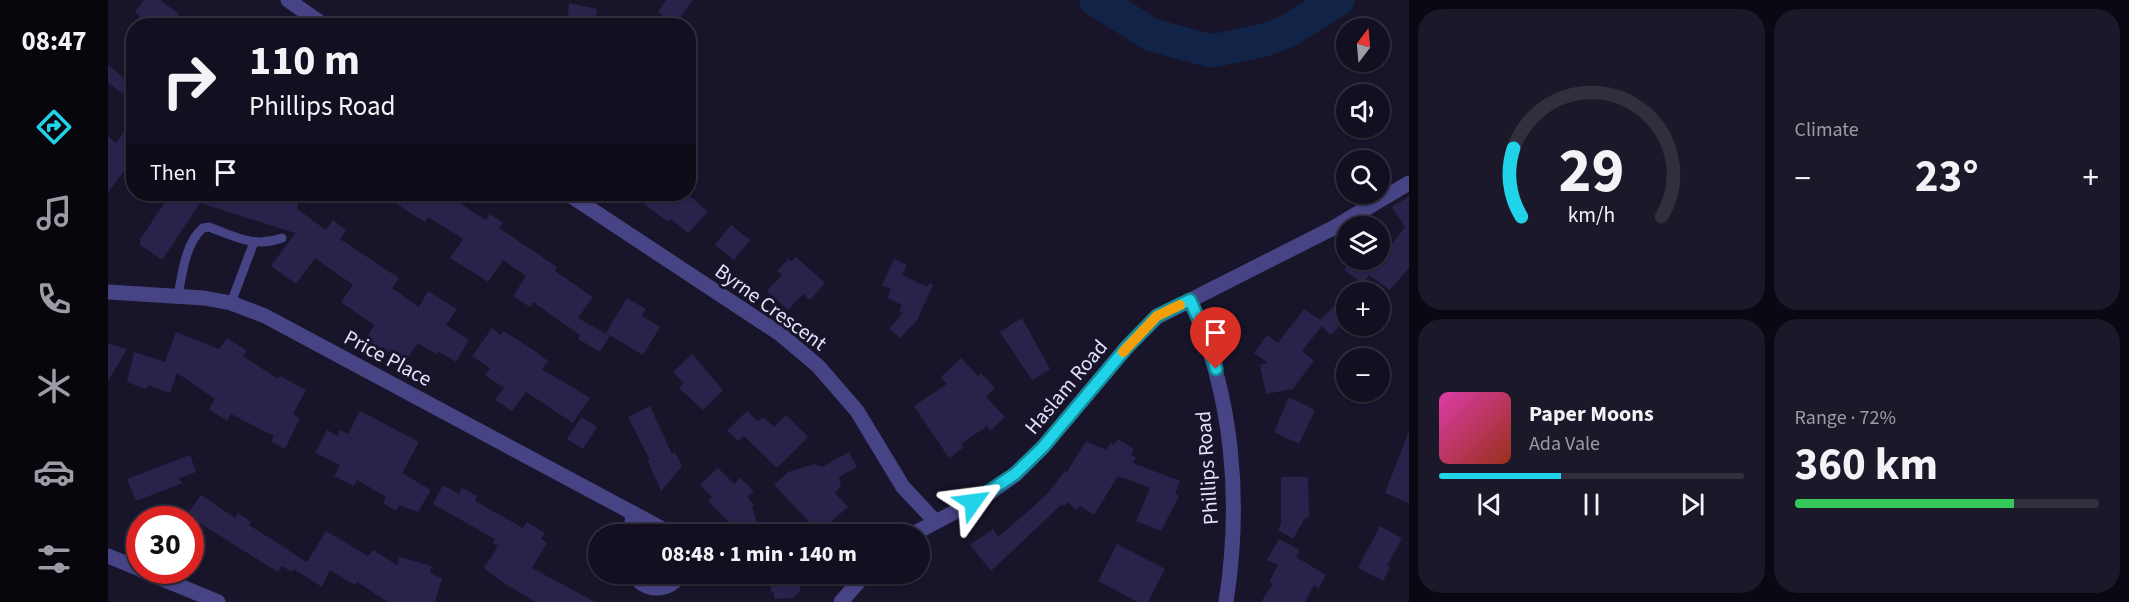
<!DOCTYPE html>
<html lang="en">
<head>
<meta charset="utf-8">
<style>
	:root { --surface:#120f20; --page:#1b1829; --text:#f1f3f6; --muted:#9c9ca5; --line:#312f3e; --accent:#20d3e9 }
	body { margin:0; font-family:"Source Sans 3",sans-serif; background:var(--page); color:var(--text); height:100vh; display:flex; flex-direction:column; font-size:22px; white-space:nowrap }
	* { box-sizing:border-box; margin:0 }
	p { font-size:20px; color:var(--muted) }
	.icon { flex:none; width:33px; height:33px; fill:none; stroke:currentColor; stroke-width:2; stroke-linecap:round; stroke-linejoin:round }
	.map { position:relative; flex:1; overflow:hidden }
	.side { display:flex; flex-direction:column; gap:9px; padding:9px; background:#0a0812; width:720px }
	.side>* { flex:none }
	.guide { position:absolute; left:18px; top:18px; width:570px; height:183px; border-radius:24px; box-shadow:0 2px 4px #0004,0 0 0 2px var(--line); background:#120f20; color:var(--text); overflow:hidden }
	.needle { width:39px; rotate:16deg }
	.controls { position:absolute; left:1228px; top:18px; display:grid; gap:12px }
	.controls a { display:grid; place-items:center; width:54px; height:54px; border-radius:50%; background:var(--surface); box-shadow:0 2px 4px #0004,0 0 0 2px var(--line); font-size:30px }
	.speed { position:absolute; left:18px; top:506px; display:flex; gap:12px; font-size:30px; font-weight:700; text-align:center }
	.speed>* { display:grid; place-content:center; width:78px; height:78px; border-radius:50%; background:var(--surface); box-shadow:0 2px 4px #0004,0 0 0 2px var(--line); line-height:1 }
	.speed .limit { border:9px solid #d22; background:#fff; color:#111 }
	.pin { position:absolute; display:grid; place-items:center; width:51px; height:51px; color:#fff; margin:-62px -26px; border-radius:50% 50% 50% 0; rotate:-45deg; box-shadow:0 0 6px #0007 }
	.pin .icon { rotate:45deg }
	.me { position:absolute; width:66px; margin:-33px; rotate:59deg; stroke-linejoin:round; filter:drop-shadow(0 0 4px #0008) }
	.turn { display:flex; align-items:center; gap:21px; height:126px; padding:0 24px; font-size:27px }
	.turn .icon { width:78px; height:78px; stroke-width:2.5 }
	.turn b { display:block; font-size:42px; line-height:51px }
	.then { display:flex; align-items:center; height:57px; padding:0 24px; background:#0003; gap:12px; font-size:22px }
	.big { font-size:45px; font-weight:700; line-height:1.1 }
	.side .card { flex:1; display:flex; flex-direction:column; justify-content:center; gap:9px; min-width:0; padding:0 21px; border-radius:24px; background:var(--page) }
	.side .dial { align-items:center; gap:0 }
	.dial svg { height:156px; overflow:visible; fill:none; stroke:var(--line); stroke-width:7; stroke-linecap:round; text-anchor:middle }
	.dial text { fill:var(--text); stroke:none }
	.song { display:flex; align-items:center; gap:18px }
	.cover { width:72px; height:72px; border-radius:9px; background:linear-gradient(135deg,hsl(320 70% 55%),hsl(10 70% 35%)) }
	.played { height:6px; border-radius:3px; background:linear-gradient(90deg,var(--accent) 40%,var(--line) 40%) }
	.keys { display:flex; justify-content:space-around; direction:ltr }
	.heat { display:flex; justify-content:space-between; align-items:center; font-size:33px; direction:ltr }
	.charge { height:9px; border-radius:4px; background:linear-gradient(90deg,#34c759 72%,var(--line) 0) }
	.side .tiles { flex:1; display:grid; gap:9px; grid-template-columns:repeat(2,1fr) }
	.trip { position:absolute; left:480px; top:524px; width:342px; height:60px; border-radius:30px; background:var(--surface); box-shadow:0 2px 4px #0004,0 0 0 2px var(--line); font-weight:700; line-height:60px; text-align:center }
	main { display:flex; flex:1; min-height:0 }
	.menu { display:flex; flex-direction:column; width:108px; justify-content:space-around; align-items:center; background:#07060d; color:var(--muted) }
	.menu .icon { width:42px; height:42px }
	.menu .on { color:var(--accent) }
	.menu b { font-size:27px; color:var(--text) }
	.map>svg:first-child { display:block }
</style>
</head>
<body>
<main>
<nav class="menu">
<b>08:47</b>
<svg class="icon on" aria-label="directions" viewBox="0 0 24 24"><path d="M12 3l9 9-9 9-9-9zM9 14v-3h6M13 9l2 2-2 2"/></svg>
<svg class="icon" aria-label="music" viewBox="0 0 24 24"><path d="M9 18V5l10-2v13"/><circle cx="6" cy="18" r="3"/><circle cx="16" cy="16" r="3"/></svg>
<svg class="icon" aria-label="phone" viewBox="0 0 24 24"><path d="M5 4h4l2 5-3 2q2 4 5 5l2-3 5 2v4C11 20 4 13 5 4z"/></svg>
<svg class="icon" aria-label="climate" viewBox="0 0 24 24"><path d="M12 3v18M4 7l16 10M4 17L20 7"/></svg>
<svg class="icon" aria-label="car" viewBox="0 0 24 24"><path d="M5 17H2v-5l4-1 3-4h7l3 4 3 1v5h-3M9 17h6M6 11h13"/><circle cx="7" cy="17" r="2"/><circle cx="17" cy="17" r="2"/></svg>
<svg class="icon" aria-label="filters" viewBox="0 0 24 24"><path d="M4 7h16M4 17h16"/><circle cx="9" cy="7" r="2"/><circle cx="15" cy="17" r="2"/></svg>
</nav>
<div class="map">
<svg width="1301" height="602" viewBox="0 0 1301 602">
	<rect width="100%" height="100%" fill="#18142a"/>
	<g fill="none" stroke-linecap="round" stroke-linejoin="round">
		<polyline stroke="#112447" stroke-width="33" points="988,0 1044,35 1104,51 1157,40 1180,31 1230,0"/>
	</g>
	<g fill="#2a224a">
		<polygon points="36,0 52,0 71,14 63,26 25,26 32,16 27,12"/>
		<polygon points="558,0 585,0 568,24 550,12"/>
		<polygon points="461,3 489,9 488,26 459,26"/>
		<polygon points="0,65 16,78 26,65 26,101 0,83"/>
		<polygon points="26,119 26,158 0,192 0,136 8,143"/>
		<polygon points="63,194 170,194 191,200 189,209 218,230 225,220 238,230 232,239 291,278 284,288 311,307 320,291 349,309 338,325 361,340 348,362 330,351 328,354 310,343 297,362 274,347 272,350 257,342 266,325 233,302 245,285 207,258 188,284 163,266 187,233 92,203 54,260 32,245 32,239"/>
		<polygon points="273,194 337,194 378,220 382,214 395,223 391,228 449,267 447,271 485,297 470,318 502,336 492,352 470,339 472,335 425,302 422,307 405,296 418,276 395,260 380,282 342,258 355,239 320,217 317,222"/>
		<polygon points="523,194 579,194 600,212 580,233 563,219 560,222"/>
		<polygon points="1301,196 1301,268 1282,290 1261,275 1255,283 1236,270 1243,261 1242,260 1272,260 1297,227 1284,207"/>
		<polygon points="623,225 642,240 626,260 607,245"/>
		<polygon points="688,257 717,283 702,300 695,294 680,310 659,291 674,275 669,271 680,259 684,261"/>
		<polygon points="786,259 799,265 794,275 819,287 822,283 825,285 809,320 792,338 781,329 795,313 791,311 794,305 779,298 783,289 774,285"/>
		<polygon points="519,298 538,309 534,316 552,327 535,355 498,333"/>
		<polygon points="1231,302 1239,310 1239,320 1222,335 1214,326 1194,351 1206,360 1185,389 1158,394 1152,365 1160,363 1146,353 1159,335 1170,343 1196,309 1212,320"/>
		<polygon points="914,318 942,369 924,380 892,332"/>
		<polygon points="384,328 393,335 396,331 425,350 440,361 434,369 482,398 465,423 418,392 404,411 387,400 396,388 377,375 382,368 364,356"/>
		<polygon points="68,332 111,349 119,338 139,351 135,356 170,379 172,376 198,390 185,414 192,418 177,449 163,442 166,436 123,414 119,421 101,409 107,399 69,373 62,393 40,385 38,389 19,382 26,352 57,362"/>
		<polygon points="0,343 19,349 0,381"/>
		<polygon points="584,354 615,390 595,410 571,388 576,383 565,372"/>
		<polygon points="853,358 870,376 873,373 887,388 878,397 897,417 882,431 879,426 853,444 855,448 841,458 806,406 839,384 833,377"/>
		<polygon points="1181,397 1207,410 1191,444 1166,432"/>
		<polygon points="542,406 564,454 567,452 574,466 553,491 539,459 542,460 520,417"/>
		<polygon points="252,411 311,442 294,473 323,490 310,512 291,505 288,511 275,503 278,497 249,480 245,486 226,476 232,465 207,453 219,430 230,436 232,430 240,434"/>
		<polygon points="639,411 650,421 655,417 666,427 678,415 700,437 669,468 636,436 630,441 619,431"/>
		<polygon points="473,417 489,427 475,449 459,439"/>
		<polygon points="1300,433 1301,434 1301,503 1277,493"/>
		<polygon points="1010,439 1026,449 1023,454 1028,458 1025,463 1072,481 1067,494 1071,496 1053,531 1028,521 1042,488 1010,476 986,515 972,506 969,510 959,502 956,506 954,504 883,571 862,545 885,529 890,537 917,514 939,494 957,471 959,472 978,441 998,450 1003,443 1006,445"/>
		<polygon points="741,452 749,467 731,477 733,486 727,493 740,507 711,532 666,485 680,472 706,464 714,467"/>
		<polygon points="82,455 88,472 70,479 75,483 28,501 19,479"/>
		<polygon points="610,468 626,484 632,478 646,491 639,497 646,505 644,507 652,534 633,534 600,501 604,497 592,485"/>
		<polygon points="1173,477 1200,477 1201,517 1197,518 1185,539 1170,530 1173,524"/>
		<polygon points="335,485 351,494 354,488 369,496 367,501 415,528 419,522 437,533 433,539 439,543 424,568 487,602 427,602 391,580 376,568 390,546 385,543 387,539 325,504"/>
		<polygon points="93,495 127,518 130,513 143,522 141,525 199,562 218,531 260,556 265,550 289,565 291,557 324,566 322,572 334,579 327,602 280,602 249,582 247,585 222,570 214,587 186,569 184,572 174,566 170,572 79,515"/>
		<polygon points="1272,526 1294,538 1279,566 1282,567 1275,581 1250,568"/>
		<polygon points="1171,539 1192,550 1188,557 1218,575 1211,588 1206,585 1197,602 1153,602 1165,584 1161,582 1170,565 1159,560"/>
		<polygon points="1009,544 1057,569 1040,602 1030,602 990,581"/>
		<polygon points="662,573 692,573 692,591 686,598 666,599 666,592 663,592"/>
	</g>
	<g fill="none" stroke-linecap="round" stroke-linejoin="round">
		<g stroke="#474485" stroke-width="9">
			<path d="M70,296C74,275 77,243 95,228L101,227C128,237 146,248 174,238"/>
			<polyline points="123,303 146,242"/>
		</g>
		<g stroke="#474485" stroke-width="15">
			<polyline points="180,0 217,26"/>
			<polyline points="460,194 672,334 710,366 749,411 795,487 827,521"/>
			<polyline points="0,292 96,298 123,303 157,316 564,534"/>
			<path d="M1082,300C1125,394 1134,500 1118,602"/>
			<polyline points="523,534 525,513"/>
			<polyline points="805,534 879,495 907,475 935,447 1019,347 1049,317 1225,228 1301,183"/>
			<polyline points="0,556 32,569"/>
			<polyline points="33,570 110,602"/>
			<path d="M524,573C535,592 562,594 573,573"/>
			<polyline points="733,602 758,573"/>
		</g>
	</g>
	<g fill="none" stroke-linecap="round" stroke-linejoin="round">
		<defs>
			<polyline id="route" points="865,502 907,474 935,447 1019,347 1049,316 1082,300 1097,333 1108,369"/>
		</defs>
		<use href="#route" stroke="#158997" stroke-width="15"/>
		<use href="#route" stroke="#20d3e9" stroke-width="10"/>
		<polyline stroke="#f59e0b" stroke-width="10" points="1015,352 1049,316 1072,305"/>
	</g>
	<g text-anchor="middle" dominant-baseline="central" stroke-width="6" stroke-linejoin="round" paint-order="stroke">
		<g font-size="21" fill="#e4e1fc" stroke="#18142a">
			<text transform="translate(663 307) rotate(36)">Byrne Crescent</text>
			<text transform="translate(280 358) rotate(28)">Price Place</text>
			<text transform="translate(958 387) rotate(-50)">Haslam Road</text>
			<text transform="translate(1099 468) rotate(-94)">Phillips Road</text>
		</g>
	</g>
</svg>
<div class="controls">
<a><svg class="needle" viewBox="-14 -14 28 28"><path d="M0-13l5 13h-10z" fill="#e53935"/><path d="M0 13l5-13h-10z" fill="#9c9ca5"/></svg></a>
<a><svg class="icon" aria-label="sound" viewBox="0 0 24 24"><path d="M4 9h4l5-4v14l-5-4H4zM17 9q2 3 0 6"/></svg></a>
<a><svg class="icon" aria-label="search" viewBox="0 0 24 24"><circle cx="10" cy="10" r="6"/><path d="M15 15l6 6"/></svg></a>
<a><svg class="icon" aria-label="layers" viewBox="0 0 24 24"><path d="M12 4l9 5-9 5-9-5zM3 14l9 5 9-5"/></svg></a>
<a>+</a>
<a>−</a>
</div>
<div class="speed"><div class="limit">30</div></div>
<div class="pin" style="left:1108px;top:369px;background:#d93025"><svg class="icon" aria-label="arrive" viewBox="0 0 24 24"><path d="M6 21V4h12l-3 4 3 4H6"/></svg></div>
<svg class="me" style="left:865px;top:502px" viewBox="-20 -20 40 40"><path d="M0-17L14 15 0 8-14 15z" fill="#20d3e9" stroke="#fff" stroke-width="4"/></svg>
<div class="trip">08:48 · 1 min · 140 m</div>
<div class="guide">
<div class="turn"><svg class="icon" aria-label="right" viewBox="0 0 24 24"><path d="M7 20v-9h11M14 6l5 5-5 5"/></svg><div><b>110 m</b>Phillips Road</div></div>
<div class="then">Then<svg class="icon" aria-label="arrive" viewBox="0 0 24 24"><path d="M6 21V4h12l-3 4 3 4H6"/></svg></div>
</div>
</div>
<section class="side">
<div class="tiles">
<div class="card dial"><svg viewBox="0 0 100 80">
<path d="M14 69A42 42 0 1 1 86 69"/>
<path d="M14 69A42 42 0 0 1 10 34" stroke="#20d3e9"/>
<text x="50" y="56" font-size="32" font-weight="700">29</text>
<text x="50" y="72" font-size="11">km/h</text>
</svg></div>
<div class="card"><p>Climate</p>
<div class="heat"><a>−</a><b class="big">23°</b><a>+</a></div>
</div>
<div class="card">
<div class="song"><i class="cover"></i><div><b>Paper Moons</b><p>Ada Vale</p></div></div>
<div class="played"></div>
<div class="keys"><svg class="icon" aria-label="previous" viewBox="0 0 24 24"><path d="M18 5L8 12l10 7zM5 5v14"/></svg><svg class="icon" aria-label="pause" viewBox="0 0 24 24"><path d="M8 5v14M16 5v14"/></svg><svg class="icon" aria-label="next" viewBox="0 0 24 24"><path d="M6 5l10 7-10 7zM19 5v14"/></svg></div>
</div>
<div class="card"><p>Range · 72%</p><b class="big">360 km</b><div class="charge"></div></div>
</div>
</section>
</main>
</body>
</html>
